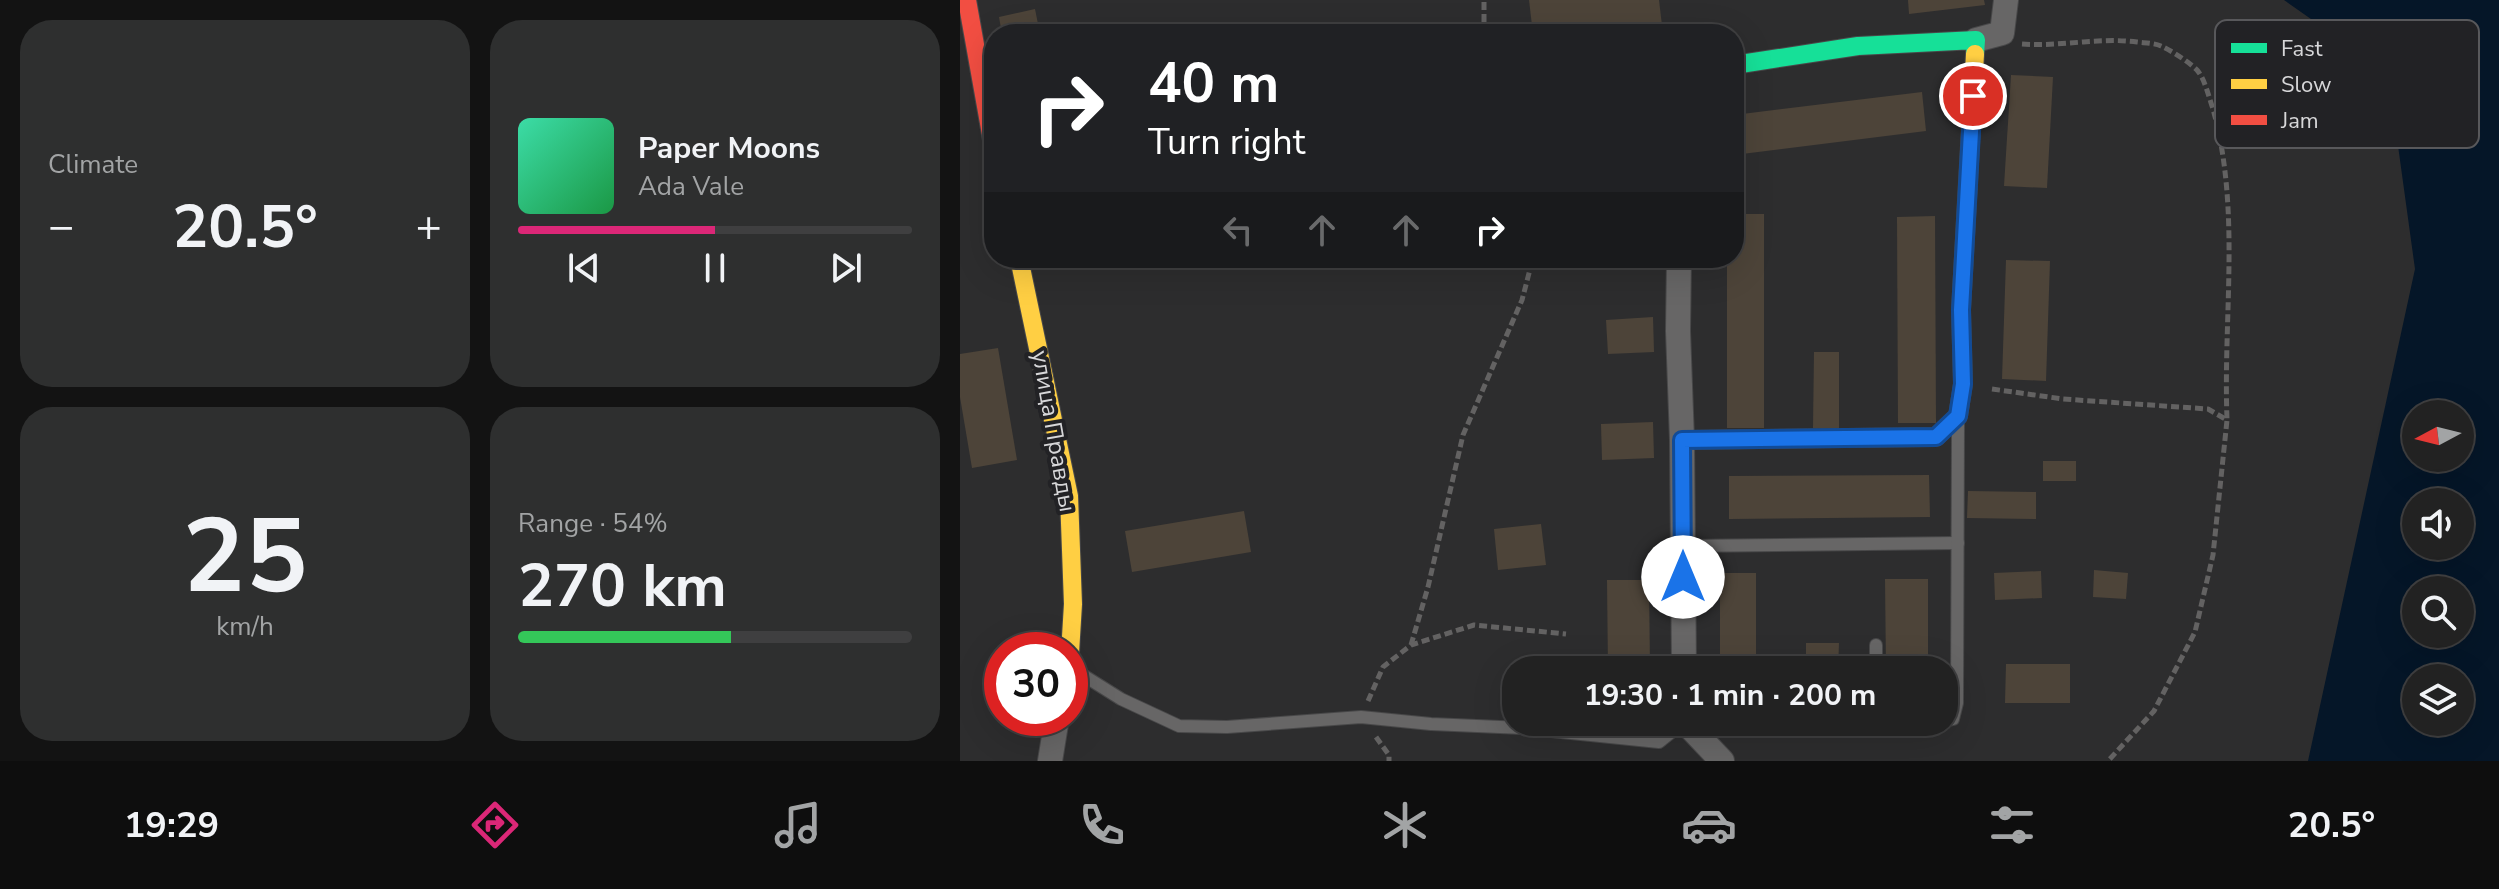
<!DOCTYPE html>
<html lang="en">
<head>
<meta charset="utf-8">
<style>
	:root { --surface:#222; --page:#2e2f2f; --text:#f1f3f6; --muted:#a2a4a5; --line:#3f3f40; --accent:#db2777 }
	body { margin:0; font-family:"Nunito Sans",sans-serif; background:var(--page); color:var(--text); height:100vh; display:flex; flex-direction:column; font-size:30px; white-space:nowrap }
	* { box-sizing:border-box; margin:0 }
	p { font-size:26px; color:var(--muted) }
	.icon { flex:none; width:44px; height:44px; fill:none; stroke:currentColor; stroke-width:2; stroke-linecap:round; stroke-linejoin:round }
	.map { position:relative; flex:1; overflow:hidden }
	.sheet { display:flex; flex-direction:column; gap:20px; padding:20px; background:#131313; width:960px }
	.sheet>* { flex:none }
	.banner { position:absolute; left:24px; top:24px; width:760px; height:244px; border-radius:32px; box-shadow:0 8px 32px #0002,0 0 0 2px var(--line); background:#202124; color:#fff; overflow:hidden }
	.needle { width:52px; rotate:263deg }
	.controls { position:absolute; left:1442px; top:400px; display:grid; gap:16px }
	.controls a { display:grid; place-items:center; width:72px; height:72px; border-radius:50%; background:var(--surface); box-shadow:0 8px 32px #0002,0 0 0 2px var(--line); font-size:40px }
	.speed { position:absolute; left:24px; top:632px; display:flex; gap:16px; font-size:40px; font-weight:700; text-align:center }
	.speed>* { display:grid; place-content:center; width:104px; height:104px; border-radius:50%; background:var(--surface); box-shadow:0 8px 32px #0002,0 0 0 2px var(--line); line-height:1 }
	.speed .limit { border:12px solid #d22; background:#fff; color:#111 }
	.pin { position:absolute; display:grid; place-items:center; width:68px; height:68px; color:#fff; margin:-34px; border:4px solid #fff; border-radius:50%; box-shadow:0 2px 8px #0007 }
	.me { position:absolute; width:88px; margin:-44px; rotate:0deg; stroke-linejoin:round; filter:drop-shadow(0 0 6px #0008) }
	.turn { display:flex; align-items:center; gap:28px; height:168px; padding:0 32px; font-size:36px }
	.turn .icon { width:104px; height:104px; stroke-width:2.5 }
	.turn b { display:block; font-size:56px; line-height:68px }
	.lanes { display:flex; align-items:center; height:76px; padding:0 32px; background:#0003; justify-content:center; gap:40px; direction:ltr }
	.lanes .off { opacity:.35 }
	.big { font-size:60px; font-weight:700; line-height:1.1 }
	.sheet .tile { flex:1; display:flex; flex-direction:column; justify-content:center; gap:12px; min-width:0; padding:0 28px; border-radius:32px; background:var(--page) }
	.sheet .dial { align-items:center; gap:0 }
	.dial b { font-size:104px; line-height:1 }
	.song { display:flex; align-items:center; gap:24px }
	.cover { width:96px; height:96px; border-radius:12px; background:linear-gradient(135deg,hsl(160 70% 55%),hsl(140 70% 35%)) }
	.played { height:8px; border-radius:4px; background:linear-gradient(90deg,var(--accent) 50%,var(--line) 50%) }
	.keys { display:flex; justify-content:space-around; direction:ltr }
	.heat { display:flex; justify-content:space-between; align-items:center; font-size:44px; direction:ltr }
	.charge { height:12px; border-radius:6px; background:linear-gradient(90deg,#34c759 54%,var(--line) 0) }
	.sheet .tiles { flex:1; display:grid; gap:20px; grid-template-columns:repeat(2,1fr) }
	.trip { position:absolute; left:542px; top:656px; width:456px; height:80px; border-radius:32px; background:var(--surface); box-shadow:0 8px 32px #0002,0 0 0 2px var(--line); font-weight:700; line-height:80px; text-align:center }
	.menu { display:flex; height:128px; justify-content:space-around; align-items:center; background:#0e0e0e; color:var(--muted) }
	.menu .icon { width:56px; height:56px }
	.menu .on { color:var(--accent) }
	.menu b { font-size:36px; color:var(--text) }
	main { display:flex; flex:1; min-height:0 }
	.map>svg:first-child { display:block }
</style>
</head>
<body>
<main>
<section class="sheet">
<div class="tiles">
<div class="tile"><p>Climate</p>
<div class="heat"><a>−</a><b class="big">20.5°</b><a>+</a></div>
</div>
<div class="tile">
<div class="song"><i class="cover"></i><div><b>Paper Moons</b><p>Ada Vale</p></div></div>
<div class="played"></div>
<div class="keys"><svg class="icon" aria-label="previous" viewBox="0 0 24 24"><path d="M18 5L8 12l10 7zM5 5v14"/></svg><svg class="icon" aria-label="pause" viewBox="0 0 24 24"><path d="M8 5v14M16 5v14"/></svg><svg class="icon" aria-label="next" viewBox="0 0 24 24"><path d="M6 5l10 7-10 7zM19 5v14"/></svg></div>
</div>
<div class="tile dial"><b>25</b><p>km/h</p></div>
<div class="tile"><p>Range · 54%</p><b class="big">270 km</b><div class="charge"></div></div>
</div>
</section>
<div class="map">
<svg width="1539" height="761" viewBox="0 0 1539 761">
	<rect width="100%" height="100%" fill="#2d2d2e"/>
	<path fill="#051628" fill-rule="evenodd" d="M1324,0H1539V761H1348L1455,269L1428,73ZM1456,414H1500V458H1456ZM1456,502H1500V546H1456ZM1456,590H1500V634H1456ZM1456,678H1500V722H1456Z"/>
	<g fill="#4d4439">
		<polygon points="569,0 699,0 703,34 573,34"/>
		<polygon points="948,0 1024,0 1025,5 949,14"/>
		<polygon points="75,9 80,34 42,34 39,17"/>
		<polygon points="1051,75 1093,77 1087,188 1044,186"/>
		<polygon points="962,92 966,131 774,155 774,115"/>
		<polygon points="774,214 804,214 804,428 767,428 767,258 774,258"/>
		<polygon points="975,216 976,423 938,423 937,217"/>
		<polygon points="644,258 695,258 695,261 644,262"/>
		<polygon points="1046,260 1090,261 1086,381 1042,379"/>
		<polygon points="693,317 694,352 648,354 646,320"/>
		<polygon points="38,348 57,460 12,468 0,397 0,354"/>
		<polygon points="854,352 879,352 879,428 853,428"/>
		<polygon points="693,422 694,458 642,460 641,424"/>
		<rect x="1083" y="461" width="33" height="20"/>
		<polygon points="969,475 970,517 769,519 769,476"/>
		<polygon points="1008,491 1076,492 1076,519 1007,518"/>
		<polygon points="284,511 291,552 172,572 165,531"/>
		<polygon points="581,524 586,565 538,570 534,529"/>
		<polygon points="1134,570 1168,573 1166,599 1133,597"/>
		<polygon points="1081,571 1082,598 1035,600 1034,573"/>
		<rect x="760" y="573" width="36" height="97"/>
		<polygon points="925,579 968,579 968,670 926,670"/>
		<polygon points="647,580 689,580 690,670 648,670"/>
		<polygon points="846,643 879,643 878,670 846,670"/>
		<polygon points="1046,664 1110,664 1110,703 1045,703"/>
	</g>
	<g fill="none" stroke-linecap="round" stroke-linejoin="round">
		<defs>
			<g id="lane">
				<polyline points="723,546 998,543"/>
				<polyline points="110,667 161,699 219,726 267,727 401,717 471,724 563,728 699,742 724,722"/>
				<polyline points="916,670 916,645"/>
				<polyline points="984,721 993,719 997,703 998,424"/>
			</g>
			<g id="street">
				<polyline points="1016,40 1042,33 1046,0"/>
				<polyline points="719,258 718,331 722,440 724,670"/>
				<polyline points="725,722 762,761"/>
				<polyline points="90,761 97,718"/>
			</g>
			<polyline id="fast" points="774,65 898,46 1016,40 1015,54"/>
			<g id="slow">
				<polyline points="59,258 109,496 113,604 110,653"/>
				<polyline points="722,440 976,437 998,416 1003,384 1001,310 1015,54"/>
			</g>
			<polyline id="jam" points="7,0 34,151"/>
		</defs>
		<use href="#lane" stroke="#484849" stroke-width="14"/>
		<use href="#street" stroke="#484849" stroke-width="26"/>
		<use href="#fast" stroke="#484849" stroke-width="20"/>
		<use href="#slow" stroke="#484849" stroke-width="20"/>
		<use href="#jam" stroke="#484849" stroke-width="20"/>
		<g stroke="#636262" stroke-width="5" stroke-dasharray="8 4" stroke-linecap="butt">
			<polyline points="524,34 524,0"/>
			<path d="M1062,44C1101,47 1138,37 1177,42C1185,43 1194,43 1201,46C1212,51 1229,62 1237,70C1245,79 1249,98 1253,109C1281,210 1263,316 1267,419"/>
			<polyline points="1032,389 1103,399 1248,409 1267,420 1253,555 1235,632 1194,711 1148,761"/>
			<polyline points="451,645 468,587 503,435 562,300 573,258"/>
			<polyline points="408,701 423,667 451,645 514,625 606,634"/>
			<polyline points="416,737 429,755 429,761"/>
		</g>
		<use href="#lane" stroke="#676666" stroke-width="12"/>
		<use href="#street" stroke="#676666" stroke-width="24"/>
		<use href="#fast" stroke="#16e098" stroke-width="18"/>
		<use href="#slow" stroke="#ffcf43" stroke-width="18"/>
		<use href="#jam" stroke="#f24e42" stroke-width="18"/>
	</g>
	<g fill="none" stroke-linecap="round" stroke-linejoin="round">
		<defs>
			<polyline id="route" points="723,577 722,440 976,437 998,416 1003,384 1001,310 1013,96"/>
		</defs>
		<use href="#route" stroke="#114b97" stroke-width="20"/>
		<use href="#route" stroke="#1a73e8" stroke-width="14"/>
	</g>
	<g text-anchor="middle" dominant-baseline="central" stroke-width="8" stroke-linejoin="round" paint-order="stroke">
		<g font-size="24" fill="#d7d7d9" stroke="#222225">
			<text transform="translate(94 431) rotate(80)">улица Правды</text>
		</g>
	</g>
	<rect x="1255" y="20" width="264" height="128" rx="12" fill="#222225" stroke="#58585b" stroke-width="2"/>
	<rect x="1271" y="43" width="36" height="10" fill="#16e098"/>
	<rect x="1271" y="79" width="36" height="10" fill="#ffcf43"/>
	<rect x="1271" y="115" width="36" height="10" fill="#f24e42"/>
	<g font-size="22" fill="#d7d7d9">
		<text x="1321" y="56">Fast</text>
		<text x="1321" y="92">Slow</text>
		<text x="1321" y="128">Jam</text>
	</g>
</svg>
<div class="controls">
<a><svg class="needle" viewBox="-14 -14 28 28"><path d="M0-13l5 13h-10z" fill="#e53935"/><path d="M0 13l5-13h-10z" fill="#a2a4a5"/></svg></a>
<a><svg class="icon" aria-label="sound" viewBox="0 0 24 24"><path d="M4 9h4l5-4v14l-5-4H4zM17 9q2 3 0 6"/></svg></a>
<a><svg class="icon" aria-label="search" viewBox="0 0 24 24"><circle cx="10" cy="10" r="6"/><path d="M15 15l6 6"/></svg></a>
<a><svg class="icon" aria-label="layers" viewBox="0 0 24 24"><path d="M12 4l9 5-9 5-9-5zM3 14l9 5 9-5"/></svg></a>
</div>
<div class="speed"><div class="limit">30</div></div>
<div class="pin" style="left:1013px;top:96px;background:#d93025"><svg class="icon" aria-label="arrive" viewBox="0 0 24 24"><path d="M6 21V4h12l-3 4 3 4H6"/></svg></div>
<svg class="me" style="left:723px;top:577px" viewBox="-20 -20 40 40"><circle r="19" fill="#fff"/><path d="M0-13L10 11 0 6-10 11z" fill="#1a73e8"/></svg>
<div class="trip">19:30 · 1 min · 200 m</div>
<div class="banner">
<div class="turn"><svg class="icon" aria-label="right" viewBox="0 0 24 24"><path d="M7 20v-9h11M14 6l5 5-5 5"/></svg><div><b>40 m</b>Turn right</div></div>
<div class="lanes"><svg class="icon off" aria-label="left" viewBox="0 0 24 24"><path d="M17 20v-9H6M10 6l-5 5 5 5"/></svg><svg class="icon off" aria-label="ahead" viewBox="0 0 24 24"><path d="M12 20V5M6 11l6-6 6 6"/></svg><svg class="icon off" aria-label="ahead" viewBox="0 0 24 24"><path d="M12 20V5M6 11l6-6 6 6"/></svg><svg class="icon" aria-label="right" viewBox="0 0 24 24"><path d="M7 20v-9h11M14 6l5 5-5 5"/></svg></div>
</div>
</div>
</main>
<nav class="menu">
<b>19:29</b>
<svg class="icon on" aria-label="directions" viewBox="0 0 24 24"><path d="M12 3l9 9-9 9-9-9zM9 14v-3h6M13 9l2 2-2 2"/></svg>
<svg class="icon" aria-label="music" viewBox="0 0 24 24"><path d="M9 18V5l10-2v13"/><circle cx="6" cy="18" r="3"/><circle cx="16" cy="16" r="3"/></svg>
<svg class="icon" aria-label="phone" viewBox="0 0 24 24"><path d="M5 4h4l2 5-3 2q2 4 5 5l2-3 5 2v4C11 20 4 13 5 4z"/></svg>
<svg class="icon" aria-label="climate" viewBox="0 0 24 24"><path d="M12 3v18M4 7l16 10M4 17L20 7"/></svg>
<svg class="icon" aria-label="car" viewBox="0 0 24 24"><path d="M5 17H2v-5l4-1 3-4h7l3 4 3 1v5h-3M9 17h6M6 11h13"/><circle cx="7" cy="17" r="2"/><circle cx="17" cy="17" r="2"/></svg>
<svg class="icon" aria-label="filters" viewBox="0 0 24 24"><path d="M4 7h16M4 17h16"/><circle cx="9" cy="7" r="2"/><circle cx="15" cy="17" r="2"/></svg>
<b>20.5°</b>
</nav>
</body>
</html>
